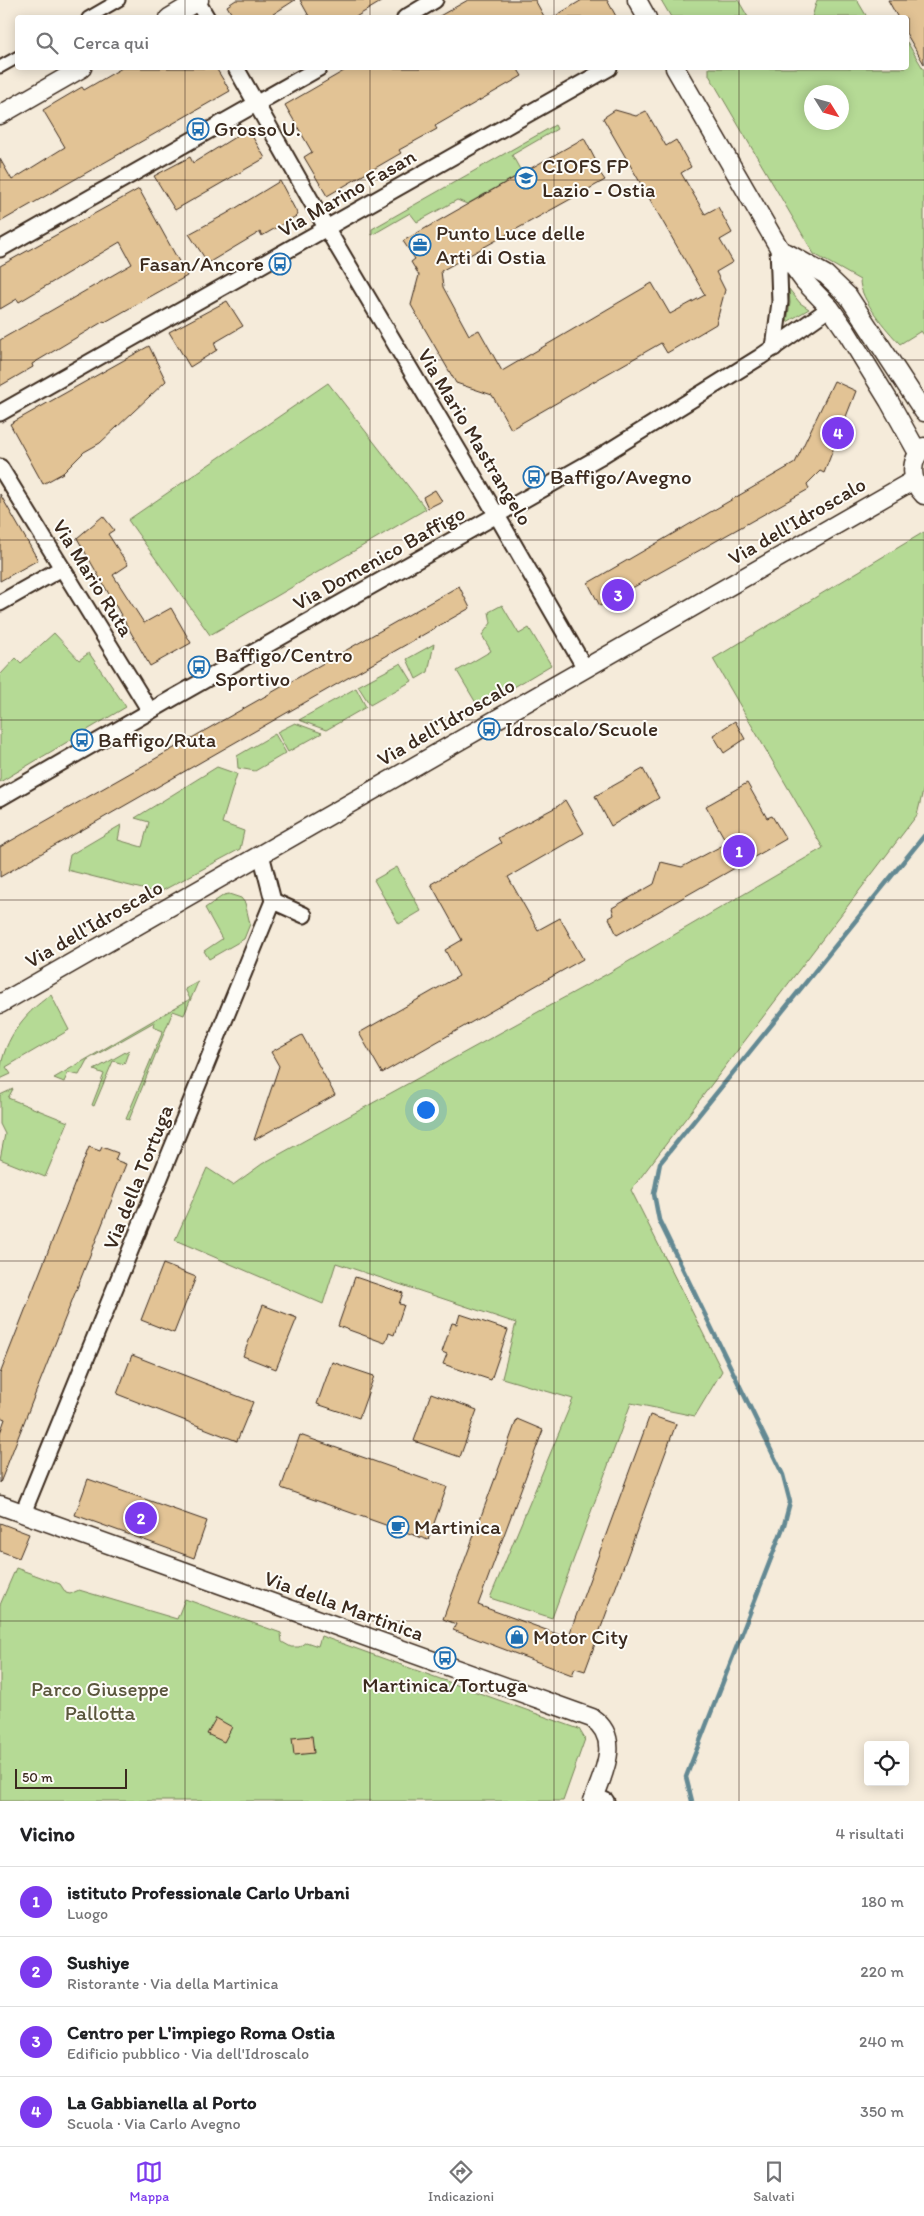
<!DOCTYPE html>
<html lang="it">
<meta charset="utf-8">
<style>
:root{--surface:#fff;--page:#f6f6f6;--text:#202124;--muted:#757577;--line:#e0e0e0;--accent:#7c3aed}
body{margin:0;font-family:Itim,sans-serif;background:var(--page);color:var(--text)}
.controls{position:absolute;right:15px;bottom:15px;display:grid;overflow:hidden;border-radius:5px;box-shadow:0 2px 12px #0003}
.controls button{width:45px;height:45px;display:grid;place-items:center;padding:0;border:0;border-bottom:1px solid var(--line);background:var(--surface);color:var(--text);font:25px sans-serif}
.compass{position:absolute;left:804px;top:85px;width:45px;height:45px;border-radius:50%;background:var(--surface);box-shadow:0 2px 12px #0003;rotate:127deg}
.scale{position:absolute;left:15px;bottom:12px;width:112px;box-sizing:border-box;padding-left:5px;border:2px solid #3b2a1e;border-top:0;font-size:14px;line-height:18px;white-space:nowrap;color:#3b2a1e;-webkit-text-stroke:4px #fdfcf7;paint-order:stroke}
.you{position:absolute;left:425px;top:1109px;width:18px;height:18px;margin:-12px;border:4px solid #fff;border-radius:50%;background:#1a73e8;box-shadow:0 0 0 8px #1a73e833}
.badge{display:grid;place-items:center;width:32px;height:32px;border-radius:50%;background:var(--accent);color:#fff;font-size:16px;font-weight:700}
.pin{position:absolute;translate:-50% -50%;border:2px solid #fff;box-shadow:0 1px 5px #0006}
.list{margin:0;padding:0;list-style:none}
h2{display:flex;justify-content:space-between;align-items:center;height:65px;margin:0;padding:0 20px;font-size:21px}
h2 small{font-size:16px;font-weight:400;color:var(--muted)}
.list li{display:grid;grid-template-columns:32px 1fr auto;gap:15px;align-items:center;box-sizing:border-box;height:70px;padding:0 20px;border-top:1px solid var(--line)}
.list b{display:block;font-size:19px;white-space:nowrap}
.list p{margin:0;font-size:16px;white-space:nowrap;color:var(--muted)}
.list em{font-size:16px;font-style:normal;color:var(--muted)}
.icon{flex:none;width:28px;height:28px;fill:none;stroke:currentColor;stroke-width:2;stroke-linecap:round;stroke-linejoin:round}
.map{position:relative;flex:none;width:924px;height:1801px;overflow:hidden}
.search{position:absolute;background:var(--surface);box-shadow:0 2px 12px #0003;left:15px;right:15px;top:15px;height:55px;display:flex;align-items:center;gap:12px;box-sizing:border-box;padding:0 18px;border-radius:5px;color:var(--muted);font-size:19px}
.sheet{height:345px;background:var(--surface)}
nav{display:flex;justify-content:space-around;align-items:center;box-sizing:border-box;height:70px;border-top:1px solid var(--line);background:var(--surface);font-size:14px;color:var(--muted)}
nav a{display:grid;justify-items:center;gap:2px}
nav .on{color:var(--accent)}
.map>svg:first-child{display:block}
.green{fill:#b5da95;stroke:#78825a;fill-rule:evenodd}
.lines{fill:none;stroke-linecap:round;stroke-linejoin:round}
.stream{stroke:#648993;stroke-width:4.5}
.building{fill:#e2c395;stroke:#3b2a1e}
.pedestrian-casing{stroke:#3b2a1e;stroke-width:15}
.minor-casing{stroke:#3b2a1e;stroke-width:19}
.tertiary-casing{stroke:#3b2a1e;stroke-width:21}
.pedestrian{stroke:#fdfcf7;stroke-width:11}
.minor{stroke:#fdfcf7;stroke-width:15}
.tertiary{stroke:#fdfcf7;stroke-width:18}
.grid{fill:none;stroke:#3b2a1e;stroke-width:1;stroke-opacity:0.55}
.labels{text-anchor:middle;stroke-width:4;stroke-linejoin:round;paint-order:stroke}
.poi-label{font-size:21px;fill:#3b2a1e;stroke:#fdfcf7;text-anchor:start}
.street-label{font-size:21px;fill:#3b2a1e;stroke:#fdfcf7}
.park-label{font-size:21px;fill:#5a563c;stroke:#fdfcf7}
</style>
<div class="map">
<svg width="924" height="1801" viewBox="0 0 924 1801">
<rect width="100%" height="100%" fill="#f5ebda"/>
<filter id="ink" filterUnits="userSpaceOnUse"><feTurbulence type="fractalNoise" baseFrequency=".02" numOctaves="2"/><feDisplacementMap in="SourceGraphic" scale="10" xChannelSelector="R" yChannelSelector="G"/><feConvolveMatrix kernelMatrix="1 2 1 2 8 2 1 2 1" color-interpolation-filters="sRGB"/></filter>
<g filter="url(#ink)">
<g class="green">
<path d="M661 0H738L748 17H671Z"/>
<path d="M817 0H857L867 17H812Z"/>
<path d="M907 42 924 70V335L921 331 900 344C886 329 860 300 860 280L814 254 709 75V68H906ZM812 92H842V122H812Z"/>
<path d="M555 125 557 129 512 155 522 173 467 204 457 200 417 222 410 213 372 235V229Z"/>
<path d="M789 289 800 303 809 309 787 322 790 303Z"/>
<path d="M328 383 426 509 210 635 128 520Z"/>
<path d="M924 532V787L917 815 631 1190 722 1371 695 1416 631 1403 552 1618 490 1598 573 1399 502 1378 516 1323 336 1263 323 1304 175 1240 207 1168 233 1185 262 1164 607 974 823 848 713 659Z"/>
<path d="M502 605 519 634 529 628 551 665 479 708 457 671 491 651 482 635 491 623 489 612Z"/>
<path d="M54 633 79 660 89 653 126 707 0 782V675L16 658 21 663Z"/>
<path d="M434 644 428 672 416 679 407 659Z"/>
<path d="M401 663 412 681 370 705 358 686Z"/>
<path d="M356 688 366 707 326 730 299 720Z"/>
<path d="M295 723 322 733 288 752 277 732Z"/>
<path d="M275 734 286 753 255 771 238 768 237 756Z"/>
<path d="M217 767 237 774 222 823 244 831 240 849 158 893 67 870 70 855 121 825 118 840 142 847 149 822 135 818Z"/>
<path d="M397 867 421 911 399 924 374 880Z"/>
<path d="M229 894 241 898 245 903 250 924 244 939 209 959 204 951 222 939 205 908 224 895Z"/>
<path d="M198 982 184 1015 173 1011 129 1120 126 1119 163 1031 153 1027 154 1022 87 1060 79 1075 68 1073 64 1082 54 1078 190 999 185 989Z"/>
<path d="M51 995 69 1030 6 1067 11 1074 0 1079C0 1045 22 1014 51 995Z"/>
<path d="M129 1050 124 1064 113 1061 94 1106 92 1105 104 1074 94 1070Z"/>
<path d="M13 1089 8 1098 68 1122 45 1177 0 1159 5 1134 0 1124V1095Z"/>
<path d="M16 1568 60 1584 66 1593 70 1594 79 1590 177 1619 185 1599 281 1633 282 1642 291 1647H299L306 1642 318 1646 321 1636 579 1729 585 1739 563 1801H0V1605Z"/>
</g>
<g class="lines">
<path class="stream" d="M692 1801 686 1777 784 1525 790 1502 783 1475 659 1220 654 1194 660 1163 924 836"/>
</g>
<g class="building">
<path d="M236 0H295L267 18H234L227 6Z"/>
<path d="M300 0H384L354 18H310Z"/>
<path d="M468 0H535L545 18H436Z"/>
<path d="M582 0H607L617 18H552Z"/>
<path d="M888 0H924V64L906 33V18H898Z"/>
<path d="M122 68H216L230 91 0 222V159L12 180 65 147 43 110 82 87 84 90Z"/>
<path d="M349 68H517L522 76 435 126 437 129 399 150 401 153 327 196 304 157 312 152 285 105Z"/>
<path d="M615 110 636 116 646 111 666 146 676 140 691 167 681 173 705 214 718 207 732 233 720 240 733 262 716 272 725 290 716 324 667 353 661 343 511 429 492 395 456 383 411 305 419 275 411 262 415 259 403 241 584 138 598 165 595 166 605 180 441 271 443 287 469 335 479 330 502 371 652 283 670 314 705 295 603 118Z"/>
<path d="M248 129 265 158 175 210 154 176 190 157 193 163Z"/>
<path d="M280 181 298 215 262 236 260 232 208 263 189 234 226 214Z"/>
<path d="M139 189 187 276 105 322 104 321 32 364 33 367 0 386V340L132 264 120 242 19 302 17 299 0 309V266Z"/>
<path d="M227 301 243 326 214 343 217 350 190 367 169 332Z"/>
<path d="M149 346 166 381 100 443 84 452 63 473 43 484 10 424Z"/>
<path d="M834 381 856 391 824 473 820 471 807 484 809 489 600 606 588 583 795 463Z"/>
<path d="M435 490 442 501 428 508 423 497Z"/>
<path d="M0 494 38 560 0 581Z"/>
<path d="M103 516 114 530 108 534 128 565 113 575 144 623 171 608 191 643 150 666 77 538Z"/>
<path d="M459 586 470 608 0 877V847Z"/>
<path d="M735 721 745 739 724 753 713 735Z"/>
<path d="M643 769 659 798 611 826 595 796Z"/>
<path d="M747 783 767 818 772 816 786 839 617 935 609 918 614 915 612 908 654 884 661 862 682 867 727 843 706 806Z"/>
<path d="M565 800 584 833 508 877 538 930 560 918 583 959 382 1073 359 1033 459 976 445 950 462 940 431 884 501 843 498 838 558 806Z"/>
<path d="M302 1035 335 1095 254 1140 279 1066 271 1052Z"/>
<path d="M89 1147 100 1151 102 1147 118 1153 115 1160 126 1164 0 1483V1433L5 1419 0 1417V1374Z"/>
<path d="M163 1264 196 1277 174 1333 141 1320Z"/>
<path d="M355 1277 403 1293 399 1304 404 1305 394 1335 389 1333 385 1343 338 1326Z"/>
<path d="M263 1305 297 1318 276 1369 243 1356Z"/>
<path d="M460 1314 508 1330 491 1380 443 1364 447 1354 442 1352 452 1323 457 1324Z"/>
<path d="M132 1355 253 1402 237 1441 117 1394Z"/>
<path d="M332 1362 374 1376 359 1418 317 1404Z"/>
<path d="M431 1393 477 1410 460 1457 414 1441Z"/>
<path d="M650 1415 676 1424 585 1671 575 1668 572 1675 453 1630 456 1624 443 1619 517 1419 543 1430 478 1605 568 1638Z"/>
<path d="M300 1435 447 1487 428 1540 281 1488Z"/>
<path d="M88 1479 207 1521 194 1558 75 1515Z"/>
<path d="M0 1523 29 1534 19 1558 0 1551Z"/>
<path d="M216 1718 232 1727 224 1742 207 1734Z"/>
<path d="M312 1736 314 1753 294 1755 292 1738Z"/>
</g>
<g class="lines">
<g class="pedestrian-casing">
<g id="pedestrian">
<path d="M88 18 119 0"/>
<path d="M0 67 18 57"/>
</g>
</g>
<g class="minor-casing">
<g id="minor">
<path d="M197 1 207 18"/>
<path d="M405 18 435 0"/>
<path d="M236 68 327 229 492 507 585 668"/>
<path d="M0 249 319 68"/>
<path d="M774 348 780 302 778 246"/>
<path d="M0 413 609 68"/>
<path d="M0 467 150 711"/>
<path d="M0 603 62 568"/>
<path d="M0 798 173 698 601 456 760 357 830 308"/>
<path d="M273 901 304 915"/>
<path d="M23 1513 273 901 261 854"/>
<path d="M594 1796 606 1801"/>
</g>
</g>
<g class="tertiary-casing">
<g id="tertiary">
<path d="M637 0 647 18"/>
<path d="M169 18 199 0"/>
<path d="M675 68 778 246 804 281 830 308 846 331 889 401 918 453"/>
<path d="M0 115 82 68"/>
<path d="M787 253 826 275 848 296 924 412"/>
<path d="M924 447C909 461 910 481 924 495"/>
<path d="M0 1004 914 480"/>
<path d="M0 1505 592 1718C623 1739 602 1775 593 1801"/>
</g>
</g>
<use href="#pedestrian" class="pedestrian"/>
<use href="#minor" class="minor"/>
<use href="#tertiary" class="tertiary"/>
</g>
</g>
<path class="grid" d="M185 0V18M370 0V18M554 0V18M739 0V18M185 68V1801M370 68V1801M554 68V1801M739 68V1801M0 180H924M0 360H924M0 540H924M0 720H924M0 900H924M0 1081H924M0 1261H924M0 1441H924M0 1621H924"/>
<defs>
<g id="bus-ring" transform="scale(1.125)"><circle r="9.5" fill="#fdfcf7" stroke="#1f6fb2" stroke-width="1.5"/><path d="M-5-6H5V4H4V6H2V4H-2V6H-4V4H-5ZM-3.5-4V0h7V-4ZM-3.5 1.2v1.5H-2V1.2ZM2 1.2v1.5H3.5V1.2Z" fill="#1f6fb2"/></g>
<g id="school-ring" transform="scale(1.125)"><circle r="9.5" fill="#fdfcf7" stroke="#1f6fb2" stroke-width="1.5"/><path d="M0-5L7-2L0 1L-7-2ZM-4 1L0 2.5L4 1V4Q0 6-4 4Z" fill="#1f6fb2"/></g>
<g id="office-ring" transform="scale(1.125)"><circle r="9.5" fill="#fdfcf7" stroke="#1f6fb2" stroke-width="1.5"/><path d="M-6-3h4V-5.5h4V-3h4V5H-6ZM-1-4.5V-3h2v-1.5ZM-6 0V1H6V0Z" fill="#1f6fb2"/></g>
<g id="cafe-ring" transform="scale(1.125)"><circle r="9.5" fill="#fdfcf7" stroke="#1f6fb2" stroke-width="1.5"/><path d="M-5.5-4.5H6V0H3Q3 3.5 0 3.5H-2.5Q-5.5 3.5-5.5 0ZM3-3.2v2h1.7v-2ZM-6 4.5H4V6H-6Z" fill="#1f6fb2"/></g>
<g id="shop-ring" transform="scale(1.125)"><circle r="9.5" fill="#fdfcf7" stroke="#1f6fb2" stroke-width="1.5"/><path d="M-5-2.5h2.3a2.7 3.5 0 0 1 5.4 0H5L5.5 6h-11ZM-1.5-2.5h3a1.5 2.3 0 0 0-3 0Z" fill="#1f6fb2"/></g>
</defs>
<g fill-rule="evenodd">
<use href="#bus-ring" x="198" y="129"/>
<use href="#school-ring" x="526" y="178"/>
<use href="#office-ring" x="420" y="245"/>
<use href="#bus-ring" x="280" y="264"/>
<use href="#bus-ring" x="534" y="477"/>
<use href="#bus-ring" x="199" y="667"/>
<use href="#bus-ring" x="489" y="729"/>
<use href="#bus-ring" x="82" y="740"/>
<use href="#cafe-ring" x="398" y="1527"/>
<use href="#shop-ring" x="517" y="1637"/>
<use href="#bus-ring" x="445" y="1658"/>
</g>
<g class="labels">
<g class="poi-label">
<text x="214" y="136">Grosso U.</text>
<text x="542" y="173">CIOFS FP<tspan x="542" dy="24">Lazio - Ostia</tspan></text>
<text x="436" y="240">Punto Luce delle<tspan x="436" dy="24">Arti di Ostia</tspan></text>
<text x="264" y="271" text-anchor="end">Fasan/Ancore</text>
<text x="550" y="484">Baffigo/Avegno</text>
<text x="215" y="662">Baffigo/Centro<tspan x="215" dy="24">Sportivo</tspan></text>
<text x="505" y="736">Idroscalo/Scuole</text>
<text x="98" y="747">Baffigo/Ruta</text>
<text x="414" y="1534">Martinica</text>
<text x="533" y="1644">Motor City</text>
<text x="445" y="1692" text-anchor="middle">Martinica/Tortuga</text>
</g>
<g class="street-label">
<text transform="translate(347 193) rotate(-30)" y="7">Via Marino Fasan</text>
<text transform="translate(475 437) rotate(59)" y="7">Via Mario Mastrangelo</text>
<text transform="translate(797 521) rotate(-30)" y="7">Via dell'Idroscalo</text>
<text transform="translate(379 558) rotate(-29)" y="7">Via Domenico Baffigo</text>
<text transform="translate(93 578) rotate(58)" y="7">Via Mario Ruta</text>
<text transform="translate(446 722) rotate(-30)" y="7">Via dell'Idroscalo</text>
<text transform="translate(94 924) rotate(-30)" y="7">Via dell'Idroscalo</text>
<text transform="translate(138 1177) rotate(-68)" y="7">Via della Tortuga</text>
<text transform="translate(344 1606) rotate(20)" y="7">Via della Martinica</text>
</g>
<g class="park-label">
<text x="100" y="1696">Parco Giuseppe<tspan x="100" dy="24">Pallotta</tspan></text>
</g>
</g>
</svg>
<div class="controls">
<button><svg class="icon" aria-label="locate" viewBox="0 0 24 24"><circle cx="12" cy="12" r="6"/><path d="M12 2v4M12 18v4M2 12h4M18 12h4"/></svg></button>
</div>
<svg class="compass" viewBox="-18 -18 36 36"><path d="M0-13l5 13h-10z" fill="#e53935"/><path d="M0 13l5-13h-10z" fill="#757577"/></svg>
<div class="scale">50 m</div>
<div class="you"></div>
<div class="pin badge" style="left:739px;top:851px">1</div>
<div class="pin badge" style="left:141px;top:1518px">2</div>
<div class="pin badge" style="left:618px;top:595px">3</div>
<div class="pin badge" style="left:838px;top:433px">4</div>
<div class="search"><svg class="icon" aria-label="search" viewBox="0 0 24 24"><circle cx="10" cy="10" r="6"/><path d="M15 15l6 6"/></svg>Cerca qui</div>
</div>
<section class="sheet">
<h2>Vicino<small>4 risultati</small></h2>
<ul class="list">
<li><span class="badge">1</span><div><b>istituto Professionale Carlo Urbani</b><p>Luogo</p></div><em>180 m</em></li>
<li><span class="badge">2</span><div><b>Sushiye</b><p>Ristorante · Via della Martinica</p></div><em>220 m</em></li>
<li><span class="badge">3</span><div><b>Centro per L'impiego Roma Ostia</b><p>Edificio pubblico · Via dell'Idroscalo</p></div><em>240 m</em></li>
<li><span class="badge">4</span><div><b>La Gabbianella al Porto</b><p>Scuola · Via Carlo Avegno</p></div><em>350 m</em></li>
</ul>
</section>
<nav>
<a class="on"><svg class="icon" aria-label="map" viewBox="0 0 24 24"><path d="M3 6l6-2 6 2 6-2v14l-6 2-6-2-6 2zM9 4v14M15 6v14"/></svg>Mappa</a>
<a><svg class="icon" aria-label="directions" viewBox="0 0 24 24"><path d="M12 3l9 9-9 9-9-9zM9 14v-3h6M13 9l2 2-2 2"/></svg>Indicazioni</a>
<a><svg class="icon" aria-label="saved" viewBox="0 0 24 24"><path d="M7 4h10v16l-5-4-5 4z"/></svg>Salvati</a>
</nav>
